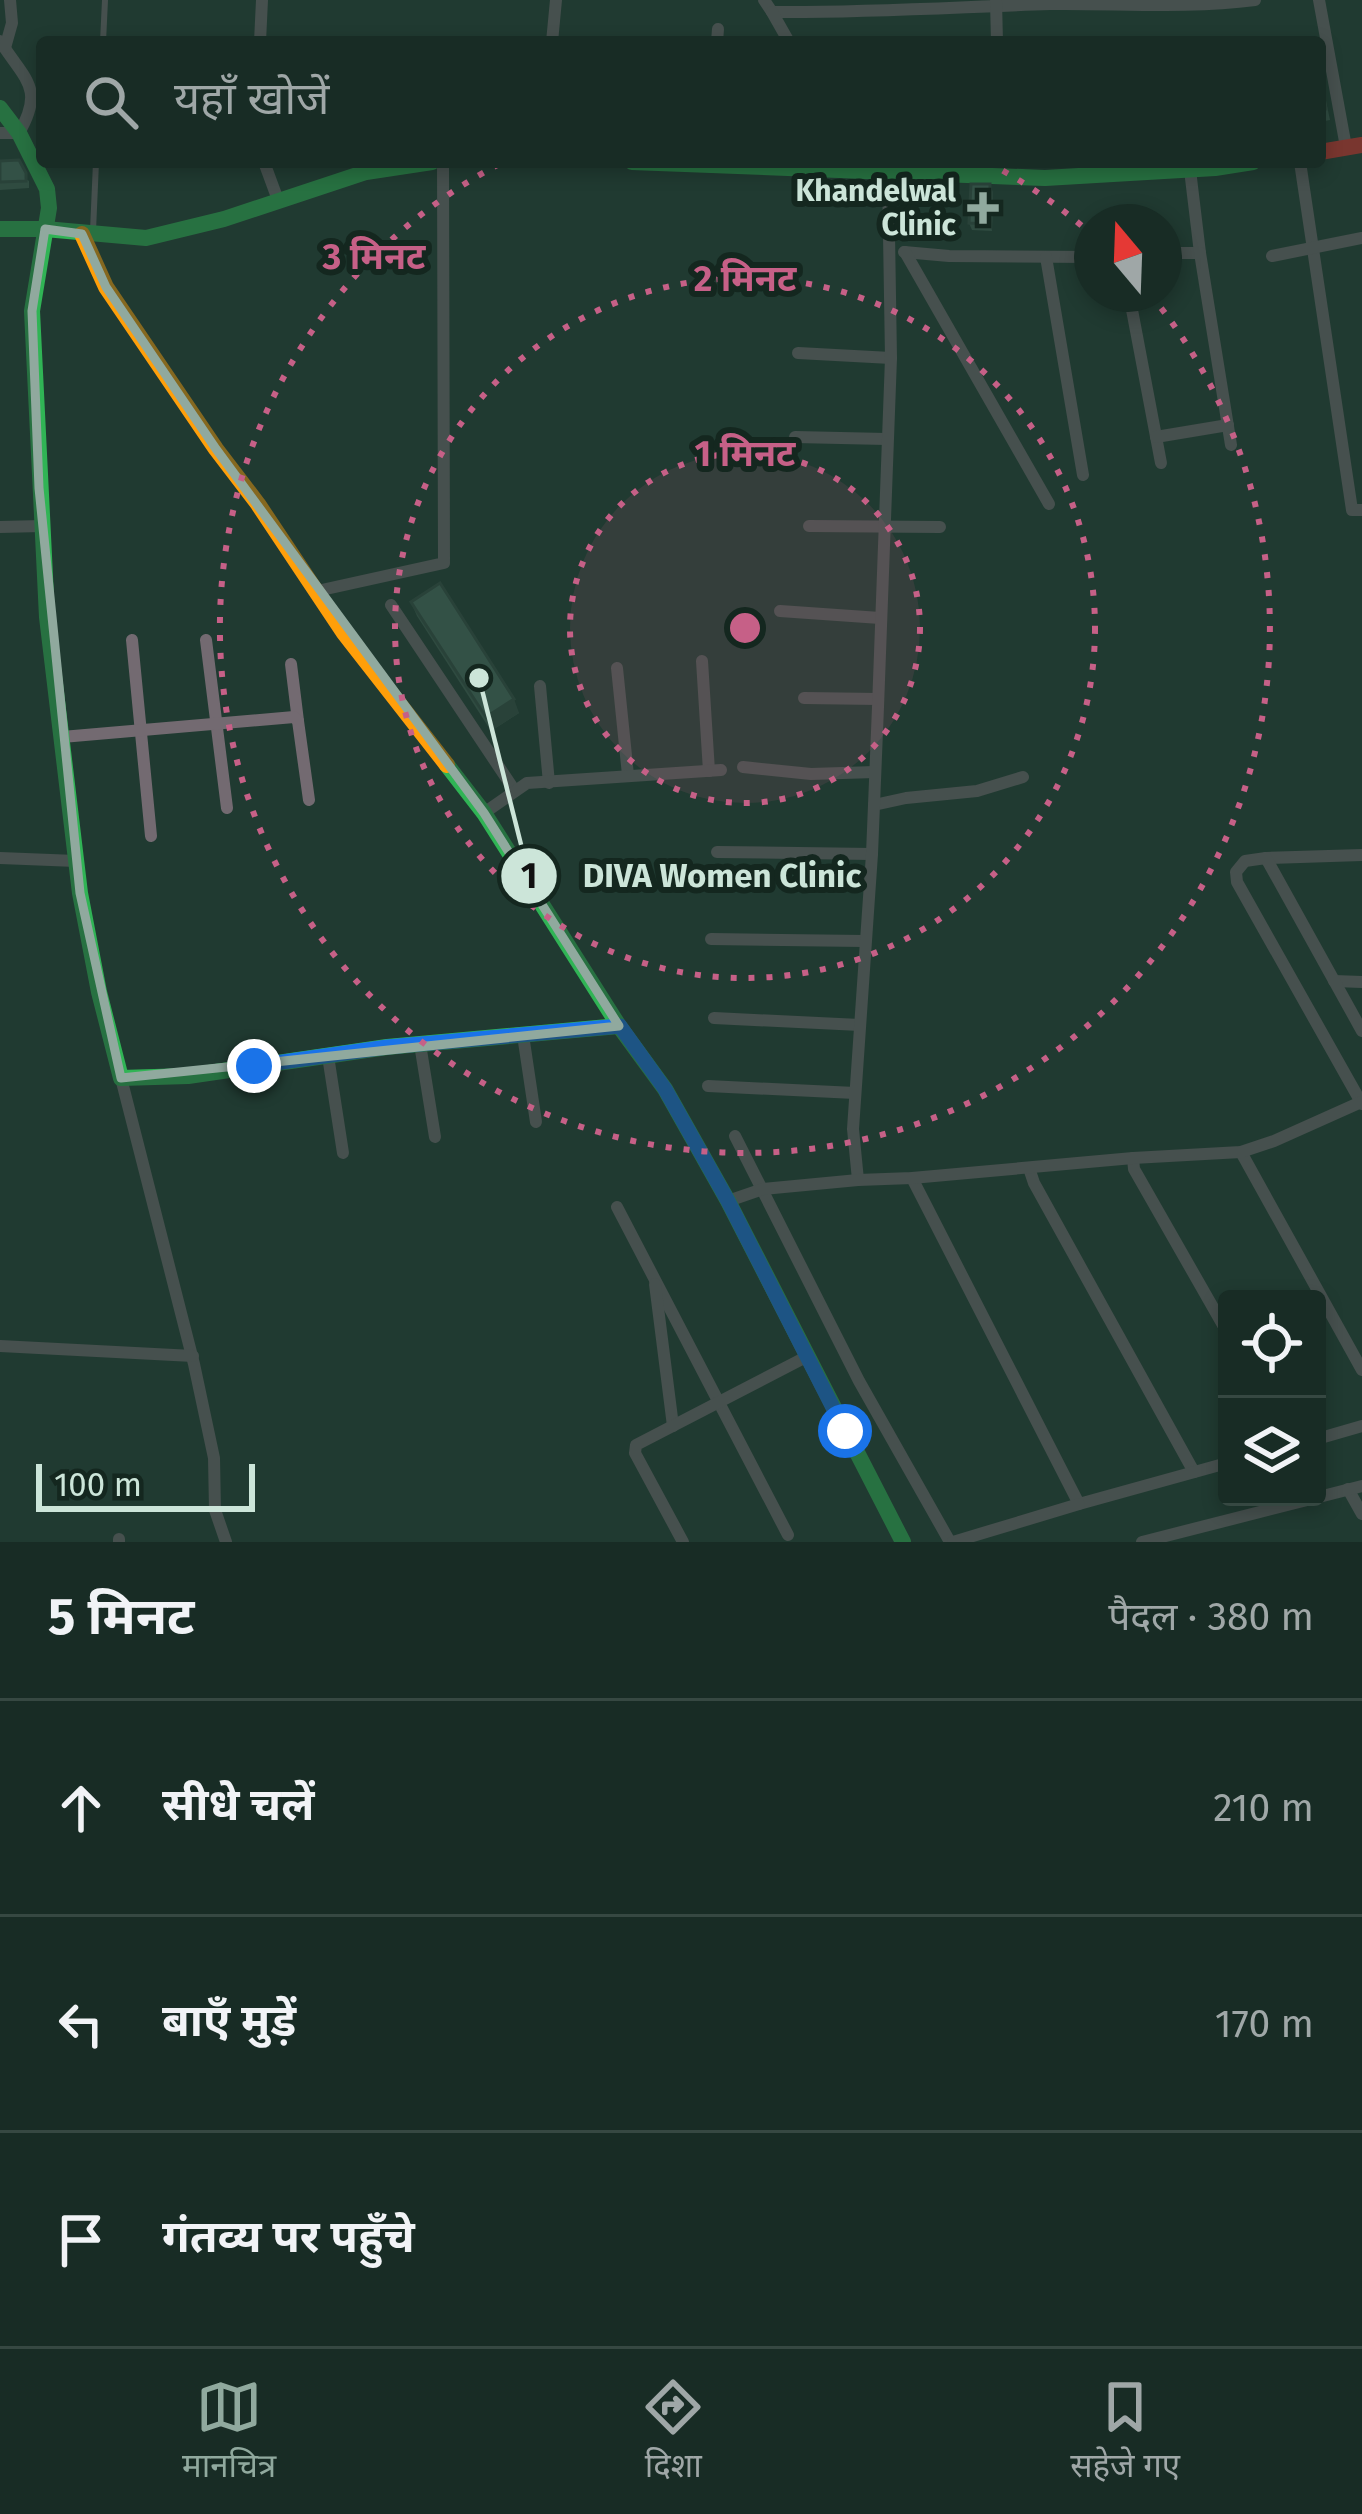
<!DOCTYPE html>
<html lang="hi">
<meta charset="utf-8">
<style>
:root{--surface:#182c25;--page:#21342d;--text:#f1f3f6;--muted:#9fa7a7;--line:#364842;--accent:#90a99e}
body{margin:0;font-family:"Fira Sans","Noto Sans Devanagari",sans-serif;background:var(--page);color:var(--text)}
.controls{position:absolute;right:36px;bottom:36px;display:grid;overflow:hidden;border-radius:12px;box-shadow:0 6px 18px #0003}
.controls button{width:108px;height:108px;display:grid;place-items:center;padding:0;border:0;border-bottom:3px solid var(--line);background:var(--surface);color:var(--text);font:60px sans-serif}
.compass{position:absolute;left:1074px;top:204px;width:108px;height:108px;border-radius:50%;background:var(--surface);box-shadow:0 6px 18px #0003;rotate:341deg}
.scale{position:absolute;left:36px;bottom:30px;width:219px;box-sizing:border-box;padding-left:12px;border:6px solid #cce5d9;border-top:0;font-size:33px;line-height:42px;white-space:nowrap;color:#cce5d9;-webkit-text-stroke:9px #14271f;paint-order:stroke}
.stop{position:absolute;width:36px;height:36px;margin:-27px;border:9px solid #1a73e8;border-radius:50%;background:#fff}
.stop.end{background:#1a73e8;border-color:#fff;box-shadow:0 3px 12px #0008}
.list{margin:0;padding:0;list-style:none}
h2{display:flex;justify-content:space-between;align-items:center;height:156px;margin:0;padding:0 48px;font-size:51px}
h2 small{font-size:39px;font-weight:400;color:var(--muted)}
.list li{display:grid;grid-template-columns:78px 1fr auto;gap:36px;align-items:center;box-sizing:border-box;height:216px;padding:0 48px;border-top:3px solid var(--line)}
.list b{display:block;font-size:45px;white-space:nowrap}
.list em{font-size:39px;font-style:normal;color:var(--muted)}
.icon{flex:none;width:66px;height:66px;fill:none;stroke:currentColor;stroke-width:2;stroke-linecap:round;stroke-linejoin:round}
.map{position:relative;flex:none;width:1362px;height:1542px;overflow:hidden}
.search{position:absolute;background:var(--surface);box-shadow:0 6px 18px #0003;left:36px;right:36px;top:36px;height:132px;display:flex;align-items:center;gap:30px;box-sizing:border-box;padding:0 42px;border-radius:12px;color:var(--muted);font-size:45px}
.sheet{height:804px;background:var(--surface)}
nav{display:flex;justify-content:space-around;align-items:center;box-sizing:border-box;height:168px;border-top:3px solid var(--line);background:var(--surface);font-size:33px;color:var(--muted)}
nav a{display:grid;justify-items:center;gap:6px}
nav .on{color:var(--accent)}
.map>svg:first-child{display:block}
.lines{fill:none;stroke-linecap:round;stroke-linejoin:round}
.lane{stroke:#736a71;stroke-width:6}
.street{stroke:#736a71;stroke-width:12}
.fast{stroke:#30b455;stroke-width:16}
.slow{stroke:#ff9f0a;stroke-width:16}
.jam{stroke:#e5322d;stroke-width:16}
.wall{fill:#405f53}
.shaded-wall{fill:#344d44}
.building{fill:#4b6e61;stroke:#344d44;stroke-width:3}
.route{stroke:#1a73e8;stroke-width:15}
.marked{fill:none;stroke:#90a99e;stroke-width:9;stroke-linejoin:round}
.ring{fill:none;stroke:#c66087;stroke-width:6;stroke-dasharray:6 12}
.poi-dot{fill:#90a99e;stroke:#14271f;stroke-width:4.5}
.labels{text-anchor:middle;stroke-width:12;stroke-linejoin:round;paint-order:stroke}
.poi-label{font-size:30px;font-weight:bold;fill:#cce5d9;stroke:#14271f;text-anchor:end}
.centre{fill:#c66087;stroke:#14271f;stroke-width:6}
.ring-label{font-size:36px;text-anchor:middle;font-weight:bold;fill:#c66087;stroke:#14271f;stroke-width:12;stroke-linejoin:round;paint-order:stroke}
.leader{fill:none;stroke:#cce5d9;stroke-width:4.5}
.callout-dot{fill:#cce5d9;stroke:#14271f;stroke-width:4.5}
.mark-label{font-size:36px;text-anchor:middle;font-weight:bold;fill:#111}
.callout-label{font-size:33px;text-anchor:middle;font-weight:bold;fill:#cce5d9;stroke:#14271f;stroke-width:12;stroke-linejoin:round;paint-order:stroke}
</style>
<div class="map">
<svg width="1362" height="1542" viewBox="0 0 1362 1542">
<rect width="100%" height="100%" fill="#203a31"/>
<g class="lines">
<g class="lane">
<path d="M103 42 105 0"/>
<path d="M93 231 96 162"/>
</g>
<g class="street">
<path d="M764 0 772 12C865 13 957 7 1050 4 1118 3 1187 9 1255 0"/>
<path d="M1319 0 1346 147"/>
<path d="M996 1 997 42"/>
<path d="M772 12 789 42"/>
<path d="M0 41C25 80 45 88 19 133H0"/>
<path d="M260 42 262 0"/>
<path d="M552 42 556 0"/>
<path d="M717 42 718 29"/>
<path d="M5 48 12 23 10 0"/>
<path d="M264 162 278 200"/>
<path d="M1300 162 1352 510H1362"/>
<path d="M1190 170 1200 253"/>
<path d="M904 252 949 256 1092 257"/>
<path d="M905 252 1049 504"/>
<path d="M1164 253H1200L1231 445"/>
<path d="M1272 256 1362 238"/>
<path d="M1046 257 1083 475"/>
<path d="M1129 294 1161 463"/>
<path d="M798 353 891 358"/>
<path d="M795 437 886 439"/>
<path d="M1156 437 1228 425"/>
<path d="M809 526 940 527"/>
<path d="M0 527 42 526"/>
<path d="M317 591 444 563 443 162"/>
<path d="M391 605 515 791"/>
<path d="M780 611 880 618"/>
<path d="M132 640 151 836"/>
<path d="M206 640 227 808"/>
<path d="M702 661 709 771"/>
<path d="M291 664 298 721"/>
<path d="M617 668 628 775"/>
<path d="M540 686 549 783"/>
<path d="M804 698 878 699"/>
<path d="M62 737 294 717 298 721 309 800"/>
<path d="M743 767 811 774 875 772"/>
<path d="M874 805 906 798 977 791 1023 777"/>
<path d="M484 813 527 783 721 770"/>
<path d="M717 852 872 854"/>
<path d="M0 858 76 861"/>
<path d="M1266 858 1362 855"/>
<path d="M711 939 864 941"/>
<path d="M1334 981 1362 982"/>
<path d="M714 1018 860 1025"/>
<path d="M1362 1031 1266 858 1245 861 1236 872 1237 882 1362 1104"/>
<path d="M523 1035 536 1122"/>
<path d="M420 1044 435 1137"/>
<path d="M328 1056 343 1153"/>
<path d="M121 1078 194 1364 214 1458 215 1510 226 1542"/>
<path d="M708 1086 855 1093"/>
<path d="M735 1136 859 1381 950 1542"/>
<path d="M1241 1152 1362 1370"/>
<path d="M1133 1158 1134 1169 1227 1332"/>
<path d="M1029 1168 1034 1183 1194 1472"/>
<path d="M912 1178 1079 1504 1227 1463"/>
<path d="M858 1180 853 1129 872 854 878 707 891 358 888 172"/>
<path d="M728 1201 763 1189 858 1180 912 1178 1133 1158 1241 1152 1274 1141 1361 1102"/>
<path d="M617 1207 788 1535"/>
<path d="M655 1284 673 1426"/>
<path d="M0 1346 193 1356"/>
<path d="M1317 1439 1362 1426"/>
<path d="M1348 1489 1362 1514"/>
<path d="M119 1539V1542"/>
<path d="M683 1542 635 1453 636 1445 806 1357"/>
<path d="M953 1542 1079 1504"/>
<path d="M1142 1542 1362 1486"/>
</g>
<g class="fast">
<path d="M0 108 19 133 47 189 49 208 32 311 47 617 80 893 99 992 121 1078 188 1076 387 1047 619 1026"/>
<path d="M632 162 1045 178 1215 168 1253 162"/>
<path d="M0 229H45L146 238 224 219 366 172 432 162"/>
<path d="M447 765 484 813 619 1026 665 1089 728 1201 903 1542"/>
</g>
<path class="slow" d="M82 234 106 287 216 449 258 504 344 633 447 765"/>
<path class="jam" d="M1320 152 1362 145"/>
</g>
<g class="wall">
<path d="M1320 73 1330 120 1320 122Z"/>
<path d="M0 161 29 181V188L0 190Z"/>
<path d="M993 192 992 231 972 230 969 223Z"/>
<path d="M411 602 519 713 491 731 417 616Z"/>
</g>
<g class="shaded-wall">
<path d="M990 184 993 192 992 231 989 224Z"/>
<path d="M514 699 519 713 491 731 486 717Z"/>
</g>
<g class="building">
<path d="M1320 74 1326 109 1320 110Z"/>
<path d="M19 160 26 173V181L0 182V161Z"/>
<path d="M971 184H990L989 224 969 223Z"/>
<path d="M440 583 514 699 486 717 411 602Z"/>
</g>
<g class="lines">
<path class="route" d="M254 1066 387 1047 620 1026 665 1089 728 1201 845 1431"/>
</g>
<path d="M0 0H1362V1542H0ZM45 229 82 234 106 287 216 449 484 813 619 1026 121 1078 80 893 39 488 32 311Z" fill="#203a31" fill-opacity=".55" fill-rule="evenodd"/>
<path class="marked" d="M45 229 82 234 106 287 216 449 484 813 619 1026 121 1078 80 893 39 488 32 311Z"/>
<circle cx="745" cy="628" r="175" fill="#c66087" fill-opacity=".12"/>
<g class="ring">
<circle cx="745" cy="628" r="175"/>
<circle cx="745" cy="628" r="350"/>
<path d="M987 162A525 525 0 0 1 1089 232M1150 294A525 525 0 1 1 503 162"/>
</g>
<path class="poi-dot" d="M977 190h12v12h12v12h-12v12h-12v-12h-12v-12h12z"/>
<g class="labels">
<g class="poi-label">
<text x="956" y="201">Khandelwal<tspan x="956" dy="34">Clinic</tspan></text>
</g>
</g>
<circle cx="745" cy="628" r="18" class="centre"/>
<g class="ring-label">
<text x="374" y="269">3 मिनट</text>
<text x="745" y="291">2 मिनट</text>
<text x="745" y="466">1 मिनट</text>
</g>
<path class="leader" d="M479 678L529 876"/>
<g class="callout-dot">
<circle cx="479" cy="678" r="12"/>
<circle cx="529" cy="876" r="30"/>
</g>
<g class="mark-label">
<text x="529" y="888">1</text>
</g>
<g class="callout-label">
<text x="722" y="887">DIVA Women Clinic</text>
</g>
</svg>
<div class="controls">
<button><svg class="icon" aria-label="locate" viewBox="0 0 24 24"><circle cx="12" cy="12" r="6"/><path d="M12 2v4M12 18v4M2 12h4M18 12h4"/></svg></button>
<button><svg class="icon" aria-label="layers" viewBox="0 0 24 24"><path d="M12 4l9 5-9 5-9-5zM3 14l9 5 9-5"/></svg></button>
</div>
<svg class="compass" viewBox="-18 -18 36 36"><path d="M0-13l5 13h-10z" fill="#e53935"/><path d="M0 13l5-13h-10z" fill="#9fa7a7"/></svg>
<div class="scale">100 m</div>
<div class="stop" style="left:845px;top:1431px"></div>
<div class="stop end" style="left:254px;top:1066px"></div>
<div class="search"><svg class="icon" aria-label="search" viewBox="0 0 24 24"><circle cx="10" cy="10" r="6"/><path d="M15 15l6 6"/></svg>यहाँ खोजें</div>
</div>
<section class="sheet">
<h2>5 मिनट<small>पैदल · 380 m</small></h2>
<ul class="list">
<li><svg class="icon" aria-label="ahead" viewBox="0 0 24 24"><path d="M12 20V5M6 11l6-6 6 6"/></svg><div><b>सीधे चलें</b></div><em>210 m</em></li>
<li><svg class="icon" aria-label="left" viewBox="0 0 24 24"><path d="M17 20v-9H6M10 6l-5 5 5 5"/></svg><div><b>बाएँ मुड़ें</b></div><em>170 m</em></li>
<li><svg class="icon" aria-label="arrive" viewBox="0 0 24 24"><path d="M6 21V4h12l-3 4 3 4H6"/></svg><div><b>गंतव्य पर पहुँचे</b></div></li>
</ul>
</section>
<nav>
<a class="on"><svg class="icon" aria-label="map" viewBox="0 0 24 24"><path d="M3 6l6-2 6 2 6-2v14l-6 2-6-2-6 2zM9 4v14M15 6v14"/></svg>मानचित्र</a>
<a><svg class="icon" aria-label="directions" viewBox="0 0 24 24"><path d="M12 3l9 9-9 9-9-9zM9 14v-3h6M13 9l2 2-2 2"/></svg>दिशा</a>
<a><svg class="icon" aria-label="saved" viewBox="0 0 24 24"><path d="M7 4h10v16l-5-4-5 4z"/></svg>सहेजे गए</a>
</nav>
